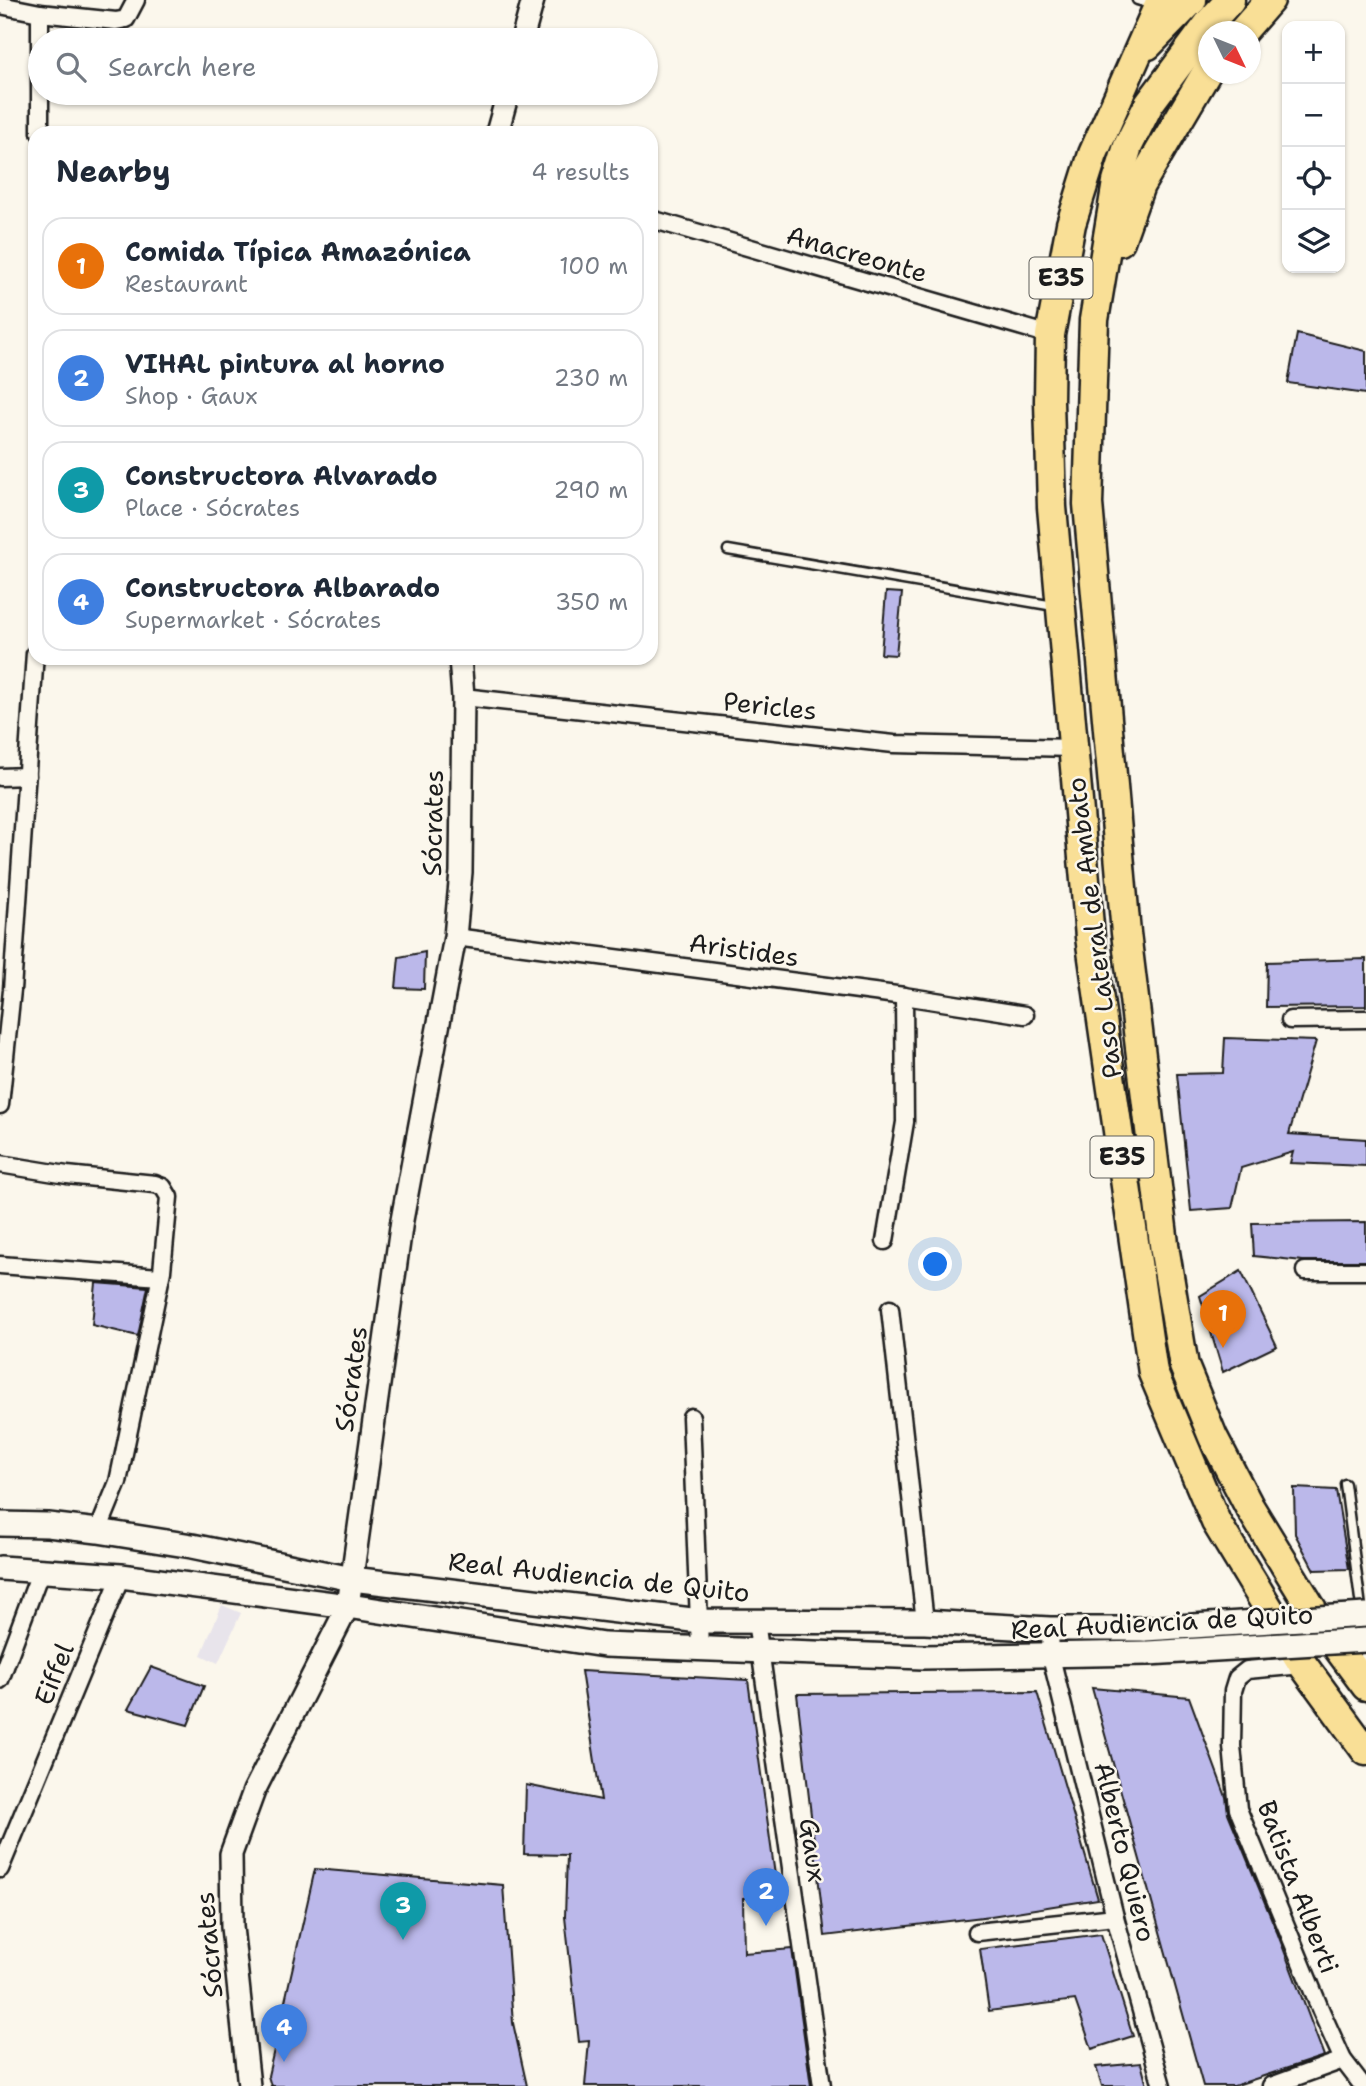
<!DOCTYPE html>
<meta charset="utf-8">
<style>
:root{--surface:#fff;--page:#f6f6f7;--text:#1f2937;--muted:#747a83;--line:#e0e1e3;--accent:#7c3aed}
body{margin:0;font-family:"Shantell Sans",sans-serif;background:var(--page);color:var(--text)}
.controls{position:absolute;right:21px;top:21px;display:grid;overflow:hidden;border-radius:14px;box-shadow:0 2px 5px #0004}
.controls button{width:63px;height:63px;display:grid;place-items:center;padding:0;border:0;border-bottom:2px solid var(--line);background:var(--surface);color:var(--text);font:35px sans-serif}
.compass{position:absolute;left:1198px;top:21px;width:63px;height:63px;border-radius:50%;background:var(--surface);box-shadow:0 2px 5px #0004;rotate:133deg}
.you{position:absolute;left:936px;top:1265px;width:24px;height:24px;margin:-18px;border:5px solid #fff;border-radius:50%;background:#1a73e8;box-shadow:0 0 0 10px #1a73e833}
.badge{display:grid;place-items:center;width:46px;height:46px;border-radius:50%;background:var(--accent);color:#fff;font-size:23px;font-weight:700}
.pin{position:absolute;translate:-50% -58px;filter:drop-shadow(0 2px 4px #0008)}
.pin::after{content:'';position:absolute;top:37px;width:24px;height:21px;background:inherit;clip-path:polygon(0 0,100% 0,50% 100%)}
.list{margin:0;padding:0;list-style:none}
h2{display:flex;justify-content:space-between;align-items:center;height:91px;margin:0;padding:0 28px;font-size:30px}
h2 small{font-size:23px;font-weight:400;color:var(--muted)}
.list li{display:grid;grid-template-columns:46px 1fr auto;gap:21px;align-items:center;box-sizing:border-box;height:98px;margin:0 14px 14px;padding:0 14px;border:2px solid var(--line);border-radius:21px}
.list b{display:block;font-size:26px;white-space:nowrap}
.list p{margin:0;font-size:23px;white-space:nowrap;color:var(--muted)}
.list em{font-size:23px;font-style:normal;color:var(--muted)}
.icon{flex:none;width:38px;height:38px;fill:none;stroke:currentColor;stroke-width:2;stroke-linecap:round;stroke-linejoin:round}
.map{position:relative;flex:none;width:1366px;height:2086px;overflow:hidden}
.search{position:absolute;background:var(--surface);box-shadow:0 2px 5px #0004;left:28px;top:28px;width:630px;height:77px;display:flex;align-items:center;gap:18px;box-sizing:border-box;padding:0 24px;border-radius:38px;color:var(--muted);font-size:26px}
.panel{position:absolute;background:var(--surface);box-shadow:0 2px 5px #0004;left:28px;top:126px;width:630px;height:539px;border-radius:21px}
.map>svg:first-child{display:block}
.built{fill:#e8e4eb}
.building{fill:#bbb8ea;stroke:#1c1c1c;stroke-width:2}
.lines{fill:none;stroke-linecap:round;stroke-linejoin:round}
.service-casing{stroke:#1c1c1c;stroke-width:13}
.minor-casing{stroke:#1c1c1c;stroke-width:21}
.tertiary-casing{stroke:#1c1c1c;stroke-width:26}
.secondary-casing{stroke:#1c1c1c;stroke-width:28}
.trunk-casing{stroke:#1c1c1c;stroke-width:33}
.service{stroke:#fbf7ec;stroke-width:8}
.minor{stroke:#fbf7ec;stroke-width:16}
.tertiary{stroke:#fbf7ec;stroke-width:21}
.secondary{stroke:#fbf7ec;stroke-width:23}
.trunk{stroke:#f9df96;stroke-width:28}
.secondary-bridge-casing{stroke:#1c1c1c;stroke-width:28;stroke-linecap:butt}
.secondary-bridge{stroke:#fbf7ec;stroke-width:23}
.labels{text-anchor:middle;stroke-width:5;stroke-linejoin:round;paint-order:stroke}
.shield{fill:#fbf7ec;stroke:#5f5e5a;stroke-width:2}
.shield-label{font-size:24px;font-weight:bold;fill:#1c1c1c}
.street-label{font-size:26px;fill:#1c1c1c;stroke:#fbf7ec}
</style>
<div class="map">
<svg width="1366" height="2086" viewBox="0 0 1366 2086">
<rect width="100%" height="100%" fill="#fbf7ec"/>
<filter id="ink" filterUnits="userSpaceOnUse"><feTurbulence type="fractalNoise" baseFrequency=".0143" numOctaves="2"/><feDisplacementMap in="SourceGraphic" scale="14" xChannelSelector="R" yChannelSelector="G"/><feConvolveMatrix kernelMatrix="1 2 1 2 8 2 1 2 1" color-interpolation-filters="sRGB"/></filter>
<g filter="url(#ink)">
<path class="built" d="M222 1605 241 1613 218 1663 201 1655Z"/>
<g class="building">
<path d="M1297 334 1366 351V394L1288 383Z"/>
<path d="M886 592 902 593 896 655 881 654Z"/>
<path d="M425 952 424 989 396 988 399 957Z"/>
<path d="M1366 959V1006L1266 1007 1267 962Z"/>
<path d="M1225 1038 1316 1041 1289 1134 1366 1139V1166L1290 1163 1293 1152 1241 1168 1232 1208 1191 1211 1177 1074 1223 1073Z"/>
<path d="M1366 1222V1261H1303L1254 1256 1252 1223Z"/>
<path d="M1241 1271 1277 1346 1223 1372 1200 1296Z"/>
<path d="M96 1283 148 1287 138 1336 92 1325Z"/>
<path d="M1294 1488 1336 1490 1349 1569 1314 1570 1295 1534Z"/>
<path d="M151 1667 204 1686 188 1725 128 1709Z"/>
<path d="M581 1671 748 1680 778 1897 743 1898 744 1953 792 1949 811 2086H585L589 2041 579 2042 565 1917 567 1855 524 1854 526 1785 601 1800Z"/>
<path d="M1092 1688 1189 1697 1226 1797 1228 1813 1277 1932 1324 2056 1234 2086H1203Z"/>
<path d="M1037 1692 1098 1899 991 1916 825 1936 797 1694Z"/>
<path d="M315 1869 503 1885 513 2023 527 2086H271L268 2076Z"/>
<path d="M1101 1934 1133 2036 1092 2049 1075 2000 989 2011 980 1949Z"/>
<path d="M1141 2063 1147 2086H1102L1096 2067Z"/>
</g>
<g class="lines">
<g class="service-casing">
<g id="service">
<path d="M1137 0 1154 5"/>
<path d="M728 550 1054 606"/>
<path d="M1345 1484 1365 1638"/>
<path d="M1360 1669 1366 1653"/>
</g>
</g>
<g class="minor-casing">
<g id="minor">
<path d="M0 5 40 13"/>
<path d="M40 133V13L116 21 126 19 136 0"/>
<path d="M651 219 1050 335"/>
<path d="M463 697 894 744 1073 748"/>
<path d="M0 777 27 776"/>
<path d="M455 937 904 996 1025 1015"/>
<path d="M1290 1020 1366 1019"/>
<path d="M0 1105 12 990 35 653"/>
<path d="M0 1164 67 1175 155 1184 163 1187 169 1197 162 1271 118 1482 98 1531"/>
<path d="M885 1241 905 1122 904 996"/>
<path d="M0 1265 160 1277"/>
<path d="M1305 1271H1366"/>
<path d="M890 1309 925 1622"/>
<path d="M691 1417 700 1648"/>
<path d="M756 1621 822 2086"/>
<path d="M1050 1629 1051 1657 1115 1917 1162 2086"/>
<path d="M1303 1665 1247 1670 1237 1678 1233 1691 1232 1746 1238 1809 1321 2011 1343 2060 1363 2086"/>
<path d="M0 1680 41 1570"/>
<path d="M0 1869 121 1576"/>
<path d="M977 1932 1115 1917"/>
<path d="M1271 2086 1343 2060"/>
</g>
</g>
<g class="tertiary-casing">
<g id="tertiary">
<path d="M522 40 533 0"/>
<path d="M497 133 508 93"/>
<path d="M249 2086 232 1927 231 1854 254 1791 348 1606 402 1220 455 937 461 872 463 697 460 658"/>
</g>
</g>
<g class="secondary-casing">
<g id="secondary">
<path d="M0 1524 48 1525 98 1531 192 1546 352 1579 700 1621 925 1622 1050 1629H1145"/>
<path d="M0 1568 121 1576 348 1606 604 1645 923 1657 1148 1653"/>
</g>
</g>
<g class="trunk-casing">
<g id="trunk">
<path d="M1161 0 1093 154 1071 224 1050 335 1049 401 1052 507 1090 937 1153 1373 1216 1522 1303 1665 1366 1751"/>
<path d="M1230 0 1210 22 1149 104 1128 146 1117 182 1094 320 1088 504 1126 933 1165 1252 1184 1366 1213 1437 1249 1506 1326 1632 1366 1686"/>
<path d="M1242 32 1270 0"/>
<path d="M1148 45 1192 0"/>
<path d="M1120 241 1140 185 1208 70"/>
</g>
</g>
<use href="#service" class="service"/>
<use href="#minor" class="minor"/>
<use href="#tertiary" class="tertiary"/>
<use href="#secondary" class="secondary"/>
<use href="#trunk" class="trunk"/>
<g class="secondary-bridge-casing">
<g id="secondary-bridge">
<path d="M1145 1629 1366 1615"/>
<path d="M1148 1653 1366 1640"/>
</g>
</g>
<use href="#secondary-bridge" class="secondary-bridge"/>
</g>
</g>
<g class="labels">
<g class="shield">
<rect x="1029.5" y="257.5" width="63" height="41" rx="5"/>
<rect x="1090.5" y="1136.5" width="63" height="41" rx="5"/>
</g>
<g class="shield-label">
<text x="1061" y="286">E35</text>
<text x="1122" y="1165">E35</text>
</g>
<g class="street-label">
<text transform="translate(857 254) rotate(16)" y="9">Anacreonte</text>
<text transform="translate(770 706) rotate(6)" y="9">Pericles</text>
<text transform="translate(433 823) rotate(-89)" y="9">Sócrates</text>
<text transform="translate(1094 928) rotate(-97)" y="9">Paso Lateral de Ambato</text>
<text transform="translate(744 950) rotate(8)" y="9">Aristides</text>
<text transform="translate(351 1379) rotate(-82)" y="9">Sócrates</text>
<text transform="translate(599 1577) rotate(6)" y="9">Real Audiencia de Quito</text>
<text transform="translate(1162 1622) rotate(-3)" y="9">Real Audiencia de Quito</text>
<text transform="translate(54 1674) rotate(-68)" y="9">Eiffel</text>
<text transform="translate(813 1850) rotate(82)" y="9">Gaux</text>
<text transform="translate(1125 1852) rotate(76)" y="9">Alberto Quiero</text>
<text transform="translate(1298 1887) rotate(69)" y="9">Batista Alberti</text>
<text transform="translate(209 1945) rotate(-95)" y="9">Sócrates</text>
</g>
</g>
</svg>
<div class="controls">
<button>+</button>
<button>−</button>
<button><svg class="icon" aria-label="locate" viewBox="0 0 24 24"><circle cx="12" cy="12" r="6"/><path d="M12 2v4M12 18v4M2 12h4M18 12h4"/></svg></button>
<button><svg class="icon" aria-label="layers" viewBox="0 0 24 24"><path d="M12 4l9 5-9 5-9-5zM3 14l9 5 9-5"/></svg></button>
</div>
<svg class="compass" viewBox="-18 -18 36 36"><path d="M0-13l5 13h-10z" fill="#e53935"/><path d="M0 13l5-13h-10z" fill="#747a83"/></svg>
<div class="you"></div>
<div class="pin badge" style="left:1223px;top:1348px;background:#e8710a">1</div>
<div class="pin badge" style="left:766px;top:1926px;background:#3f7fe0">2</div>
<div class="pin badge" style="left:403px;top:1940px;background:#0f9aa8">3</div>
<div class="pin badge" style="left:284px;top:2062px;background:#3f7fe0">4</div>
<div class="search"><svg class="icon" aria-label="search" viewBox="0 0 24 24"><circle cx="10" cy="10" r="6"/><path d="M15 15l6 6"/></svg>Search here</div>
<section class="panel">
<h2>Nearby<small>4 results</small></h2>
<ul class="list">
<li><span class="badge" style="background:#e8710a">1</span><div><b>Comida Típica Amazónica</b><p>Restaurant</p></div><em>100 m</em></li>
<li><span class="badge" style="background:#3f7fe0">2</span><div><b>VIHAL pintura al horno</b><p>Shop · Gaux</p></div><em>230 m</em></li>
<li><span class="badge" style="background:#0f9aa8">3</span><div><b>Constructora Alvarado</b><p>Place · Sócrates</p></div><em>290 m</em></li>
<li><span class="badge" style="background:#3f7fe0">4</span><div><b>Constructora Albarado</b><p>Supermarket · Sócrates</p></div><em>350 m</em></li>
</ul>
</section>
</div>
